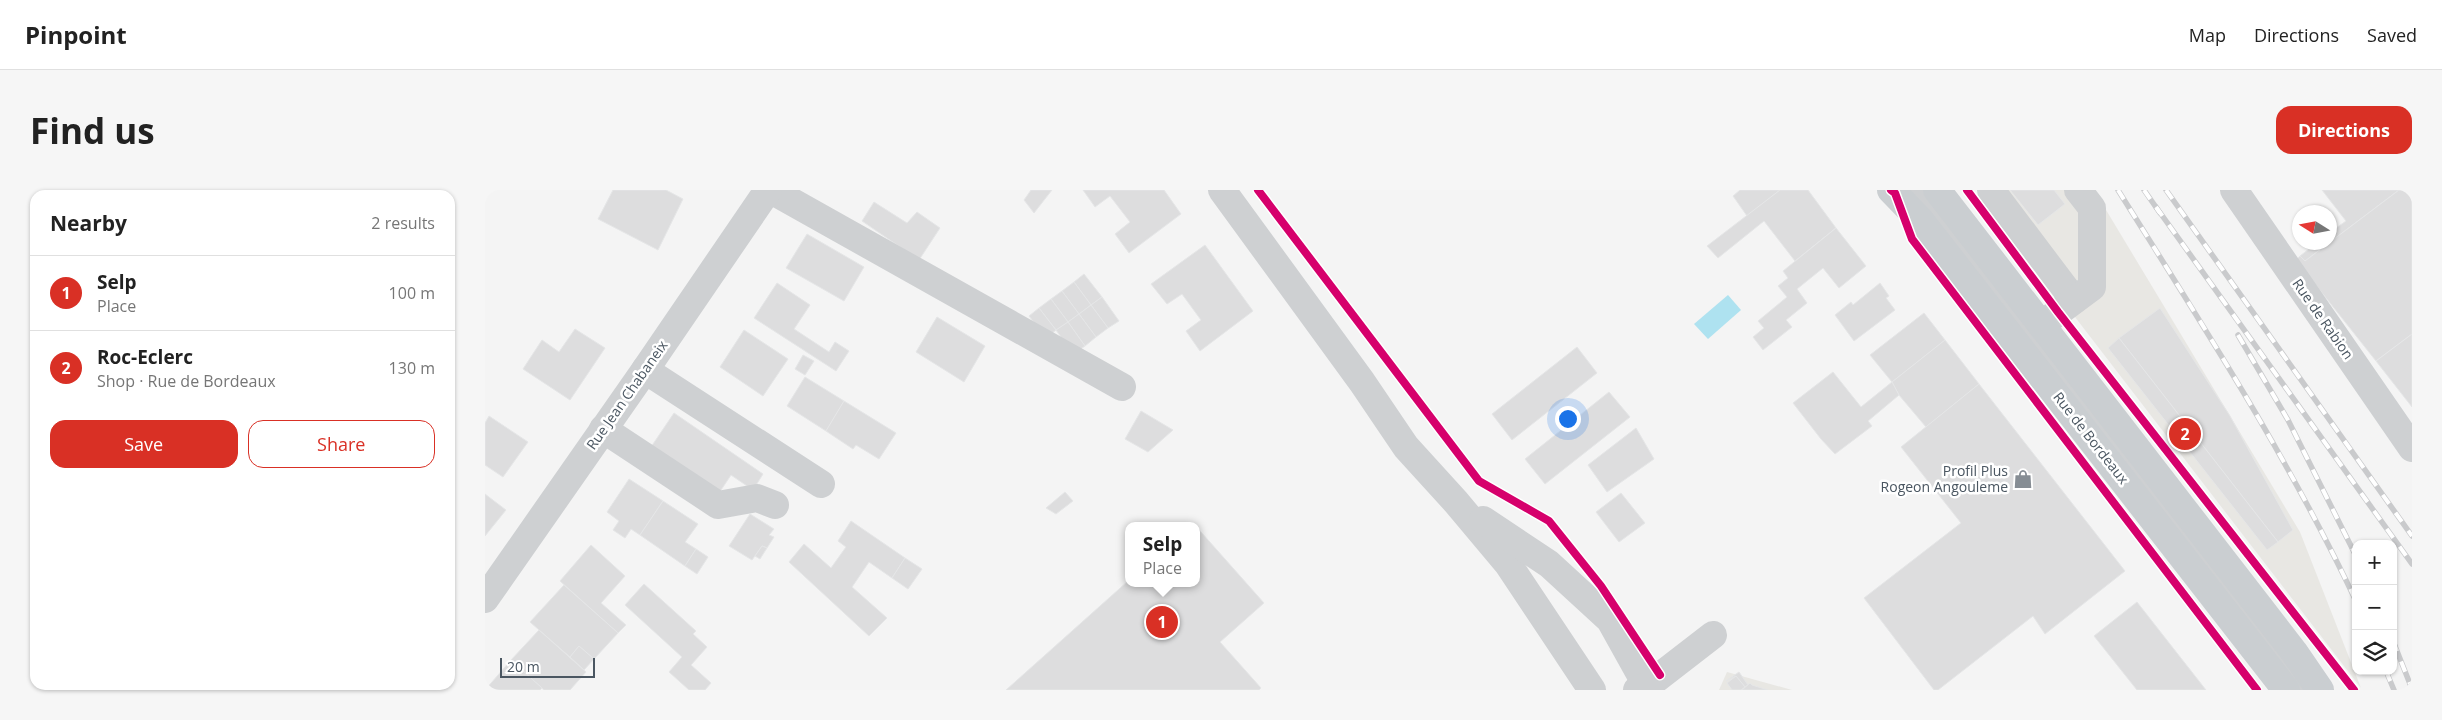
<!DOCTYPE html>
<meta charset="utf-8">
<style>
:root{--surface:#fff;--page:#f6f6f6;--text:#222;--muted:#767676;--line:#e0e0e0;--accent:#d93025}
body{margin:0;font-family:"Open Sans",sans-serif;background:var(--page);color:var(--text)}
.controls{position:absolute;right:15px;bottom:15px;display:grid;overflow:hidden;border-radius:10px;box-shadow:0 1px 4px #0004}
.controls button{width:45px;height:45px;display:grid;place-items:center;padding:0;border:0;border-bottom:1px solid var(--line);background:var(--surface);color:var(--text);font:25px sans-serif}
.compass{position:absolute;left:1807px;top:15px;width:45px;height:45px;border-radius:50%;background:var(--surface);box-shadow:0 1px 4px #0004;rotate:281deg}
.scale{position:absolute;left:15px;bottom:12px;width:95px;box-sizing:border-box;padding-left:5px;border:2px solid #4a5661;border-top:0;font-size:14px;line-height:18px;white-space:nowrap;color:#4a5661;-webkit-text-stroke:4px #fff;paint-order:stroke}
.you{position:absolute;left:1082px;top:228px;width:18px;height:18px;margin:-12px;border:4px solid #fff;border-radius:50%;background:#1a73e8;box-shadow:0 0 0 8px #1a73e833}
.badge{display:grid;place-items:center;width:32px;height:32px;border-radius:50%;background:var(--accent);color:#fff;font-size:16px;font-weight:700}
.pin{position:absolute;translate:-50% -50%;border:2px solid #fff;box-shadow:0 1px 5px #0006}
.popup{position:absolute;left:640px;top:332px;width:75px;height:65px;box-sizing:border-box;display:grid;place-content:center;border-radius:10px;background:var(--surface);filter:drop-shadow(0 1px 4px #0005);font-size:16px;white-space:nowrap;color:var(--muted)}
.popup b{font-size:19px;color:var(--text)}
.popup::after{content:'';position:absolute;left:50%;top:100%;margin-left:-10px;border:10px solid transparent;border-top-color:var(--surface)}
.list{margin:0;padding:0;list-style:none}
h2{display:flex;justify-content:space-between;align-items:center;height:65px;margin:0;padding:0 20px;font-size:21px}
h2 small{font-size:16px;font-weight:400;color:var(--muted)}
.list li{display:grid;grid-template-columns:32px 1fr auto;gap:15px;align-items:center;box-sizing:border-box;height:75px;padding:0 20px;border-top:1px solid var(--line)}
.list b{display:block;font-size:19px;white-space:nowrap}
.list p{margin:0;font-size:16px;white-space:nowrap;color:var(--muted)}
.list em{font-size:16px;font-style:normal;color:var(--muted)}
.actions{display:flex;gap:10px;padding:15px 20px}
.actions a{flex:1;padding:11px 0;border:1px solid var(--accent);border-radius:15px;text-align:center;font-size:18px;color:var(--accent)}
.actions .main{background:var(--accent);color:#fff}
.icon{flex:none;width:28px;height:28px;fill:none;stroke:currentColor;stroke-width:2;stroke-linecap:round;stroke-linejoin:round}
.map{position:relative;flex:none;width:1927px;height:500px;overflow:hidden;border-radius:15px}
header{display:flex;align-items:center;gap:30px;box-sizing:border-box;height:70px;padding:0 25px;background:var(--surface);border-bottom:1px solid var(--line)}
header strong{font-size:24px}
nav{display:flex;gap:28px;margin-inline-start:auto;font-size:18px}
.intro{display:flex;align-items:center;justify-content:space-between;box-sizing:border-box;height:120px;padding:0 30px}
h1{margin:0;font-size:35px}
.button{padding:12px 22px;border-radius:15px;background:var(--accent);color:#fff;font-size:18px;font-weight:700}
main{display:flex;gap:30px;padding:0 30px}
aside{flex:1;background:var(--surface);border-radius:15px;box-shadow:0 1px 4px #0004}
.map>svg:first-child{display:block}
.commercial{fill:#e8e7e3}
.water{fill:#aee2f0}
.building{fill:#ddddde;stroke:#e5e6e7}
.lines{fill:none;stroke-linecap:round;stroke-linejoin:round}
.minor{stroke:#ced0d2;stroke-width:28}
.major{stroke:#caced1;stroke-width:28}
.rail-casing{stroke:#c9cacc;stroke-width:5.5}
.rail{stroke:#fff;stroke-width:4;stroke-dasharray:11;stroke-linecap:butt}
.cycleway-casing{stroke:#fff;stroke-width:11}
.cycleway{stroke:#d6006c;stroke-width:8}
.labels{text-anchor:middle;stroke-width:5;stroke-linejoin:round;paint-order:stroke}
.street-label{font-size:14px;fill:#4a5661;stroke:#fff}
.poi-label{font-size:14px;fill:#4a5661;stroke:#fff;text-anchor:end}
</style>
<header>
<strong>Pinpoint</strong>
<nav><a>Map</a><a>Directions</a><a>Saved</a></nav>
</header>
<div class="intro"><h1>Find us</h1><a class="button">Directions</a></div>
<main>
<aside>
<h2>Nearby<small>2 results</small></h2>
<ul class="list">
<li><span class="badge">1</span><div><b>Selp</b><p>Place</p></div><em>100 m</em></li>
<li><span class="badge">2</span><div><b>Roc-Eclerc</b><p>Shop · Rue de Bordeaux</p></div><em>130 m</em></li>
</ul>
<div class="actions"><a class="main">Save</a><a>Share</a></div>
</aside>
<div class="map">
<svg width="1927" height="500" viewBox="0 0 1927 500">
<rect width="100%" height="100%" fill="#f4f4f4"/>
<g class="commercial">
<path d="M1492 0H1609L1815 342 1876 498Z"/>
<path d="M1242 482 1307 500H1234Z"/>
</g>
<path class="water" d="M1243 105 1256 120 1223 149 1209 134Z"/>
<g class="building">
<path d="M128 0H181L198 9 173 60 113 29Z"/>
<path d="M546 0H567L549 23 539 10Z"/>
<path d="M598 0H679L696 24 644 63 630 44 645 32 625 6 610 17Z"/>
<path d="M1255 0H1295L1262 26 1248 6Z"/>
<path d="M1295 0H1323L1351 38 1310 71 1279 31 1233 68 1222 56Z"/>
<path d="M1525 0H1569L1580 14 1553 35Z"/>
<path d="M1837 0H1914L1820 71 1815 66 1833 52H1844V43L1861 31Z"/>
<path d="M1914 0H1927V144L1891 171 1811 70 1815 66 1820 71Z"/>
<path d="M389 12 422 33 432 22 455 38 434 70 377 31Z"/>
<path d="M1351 38 1381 76 1354 98 1338 78 1312 99 1322 113 1301 130 1307 137 1278 160 1268 147 1279 138 1273 131 1302 107 1293 96 1303 88 1298 81Z"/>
<path d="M322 44 379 77 359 111 301 78Z"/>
<path d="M720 55 768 121 715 161 701 141 716 130 697 104 682 114 666 94Z"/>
<path d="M599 84 617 107 606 115 589 92Z"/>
<path d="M589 92 606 115 594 124 577 101Z"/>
<path d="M292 93 325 115 309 139 344 162 350 152 364 161 351 181 269 128Z"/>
<path d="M1395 93 1404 106 1401 108 1410 120 1369 151 1350 125 1366 112 1368 115Z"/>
<path d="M577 101 594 124 583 132 566 109Z"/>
<path d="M617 107 634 131 623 138 606 115Z"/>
<path d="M566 109 583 132 571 140 554 118Z"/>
<path d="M606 115 623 138 611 147 594 124Z"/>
<path d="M554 118 571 140 561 148 544 126Z"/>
<path d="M1675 118 1745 226 1808 340 1793 352 1634 148Z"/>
<path d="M1439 123 1460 150 1407 192 1385 165Z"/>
<path d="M594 124 611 147 600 156 583 132Z"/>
<path d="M452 127 500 156 479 192 431 162Z"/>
<path d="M583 132 600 156 588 164 571 140Z"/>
<path d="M90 139 120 158 85 210 38 179 57 150 74 162Z"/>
<path d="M259 140 303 169 278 206 235 177Z"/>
<path d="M1927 144V217L1891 171Z"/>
<path d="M1634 148 1793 352 1782 360 1623 158Z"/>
<path d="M1460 150 1494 194 1441 237 1414 205 1407 192Z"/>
<path d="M1092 157 1112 183 1027 250 1007 224Z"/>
<path d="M318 165 329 171 320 185 310 179Z"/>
<path d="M1348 182 1376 217 1407 192 1414 205 1383 231 1387 236 1350 264 1336 249 1308 213Z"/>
<path d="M320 187 359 211 341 241 302 216Z"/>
<path d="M1494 194 1640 381 1560 444 1548 426 1453 500H1449L1379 408 1476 333 1416 257Z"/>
<path d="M1124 202 1145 227 1060 294 1040 269Z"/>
<path d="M359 211 411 243 394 269 371 255 368 259 341 241Z"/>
<path d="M656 221 688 240 663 262 640 249Z"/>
<path d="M189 223 278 284 268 300 246 285 234 303 166 257Z"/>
<path d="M4 226 43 252 18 287 0 275V233Z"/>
<path d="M1151 238 1169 269 1122 302 1103 275Z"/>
<path d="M144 289 178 311 155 345 146 339 140 348 128 340 134 331 122 322Z"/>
<path d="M580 302 588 311 571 324 561 318Z"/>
<path d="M1136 303 1160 333 1134 352 1111 322Z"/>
<path d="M0 304 21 320 0 346Z"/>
<path d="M178 311 213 334 200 352 211 359 200 376 155 345Z"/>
<path d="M265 324 289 339 284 345 289 347 282 358 277 356 267 370 244 356Z"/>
<path d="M366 331 420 368 407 388 384 372 367 397 402 428 384 446 304 372 319 354 346 378 361 357 353 351Z"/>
<path d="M708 333 779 413 735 452 776 498 774 500H521L643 391V393H711V336H705Z"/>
<path d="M106 355 140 386 116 413 141 435 133 443 75 391Z"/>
<path d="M277 356 282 358 275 369 270 366Z"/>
<path d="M211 359 223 367 212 384 200 376Z"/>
<path d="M420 368 437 379 423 399 407 388Z"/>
<path d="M159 394 211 441 208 444 222 457 206 475 226 493 220 500H204L184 482 197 467 140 415Z"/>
<path d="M79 395 133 443 109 469 94 456 85 467 45 432Z"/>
<path d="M1652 412 1721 500H1652L1609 446Z"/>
<path d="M54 440 101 482 85 500H59L26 470Z"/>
<path d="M94 456 109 469 99 480 85 467Z"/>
<path d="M26 470 57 498 55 500H0Z"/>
<path d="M1254 482 1263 495 1260 497 1251 486 1241 491Z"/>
<path d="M1251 486 1260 497 1256 500H1247L1242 493Z"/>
<path d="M1265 493 1267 495 1283 500H1257Z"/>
</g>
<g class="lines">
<g class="minor">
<path d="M286 0 637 197"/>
<path d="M737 0 877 192 921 257 971 312 1023 374 1107 500"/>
<path d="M1430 0 1820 500"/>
<path d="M1506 0 1589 110"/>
<path d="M1749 0 1927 258"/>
<path d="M1556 135 1607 97V18L1593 0"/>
<path d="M160 180 336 294"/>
<path d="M118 239 233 315 272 308 290 315"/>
<path d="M998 330 1064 374 1125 430 1164 500"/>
<path d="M0 409 160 180 283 0"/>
<path d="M1152 500 1162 496 1228 445"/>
</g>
<g class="major">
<path d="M1406 0 1435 30 1801 500"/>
<path d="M1452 0 1809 462 1835 500"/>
</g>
<g class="rail-casing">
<g id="rail">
<path d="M1633 0C1718 136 1802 265 1871 411"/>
<path d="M1659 0 1675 23"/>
<path d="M1681 0 1927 346"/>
<path d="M1671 17 1927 374"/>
<path d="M1753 145 1803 230 1871 366"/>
<path d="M1908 451 1927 499"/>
<path d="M1901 481 1909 500"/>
</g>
</g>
<use href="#rail" class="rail"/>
<g class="cycleway-casing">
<g id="cycleway">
<path d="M773 0 994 291 1064 331 1116 396 1175 485"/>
<path d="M1406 0 1410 3 1427 49 1772 500"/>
<path d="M1482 0 1573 122 1869 500"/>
</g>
</g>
<use href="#cycleway" class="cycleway"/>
</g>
<defs>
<g id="shop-bare" transform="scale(1.5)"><path d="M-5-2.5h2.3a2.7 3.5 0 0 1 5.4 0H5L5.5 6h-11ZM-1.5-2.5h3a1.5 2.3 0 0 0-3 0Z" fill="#868d94" stroke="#fff" stroke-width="2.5" paint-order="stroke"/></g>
</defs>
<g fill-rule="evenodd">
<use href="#shop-bare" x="1538" y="289"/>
</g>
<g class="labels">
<g class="street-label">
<text transform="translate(1838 129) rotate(55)" y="5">Rue de Rabion</text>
<text transform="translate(142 205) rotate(-55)" y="5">Rue Jean Chabaneix</text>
<text transform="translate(1606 248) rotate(52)" y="5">Rue de Bordeaux</text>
</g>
<g class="poi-label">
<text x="1523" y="286">Profil Plus<tspan x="1523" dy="16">Rogeon Angouleme</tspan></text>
</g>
</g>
</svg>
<div class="controls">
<button>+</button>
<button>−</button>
<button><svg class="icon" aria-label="layers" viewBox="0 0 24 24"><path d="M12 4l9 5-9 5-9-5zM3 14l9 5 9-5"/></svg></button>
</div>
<svg class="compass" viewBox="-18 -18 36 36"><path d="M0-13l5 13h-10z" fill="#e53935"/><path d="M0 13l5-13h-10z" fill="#767676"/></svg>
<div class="scale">20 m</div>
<div class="you"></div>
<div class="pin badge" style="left:677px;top:432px">1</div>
<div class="popup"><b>Selp</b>Place</div>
<div class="pin badge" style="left:1700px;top:244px">2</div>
</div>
</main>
